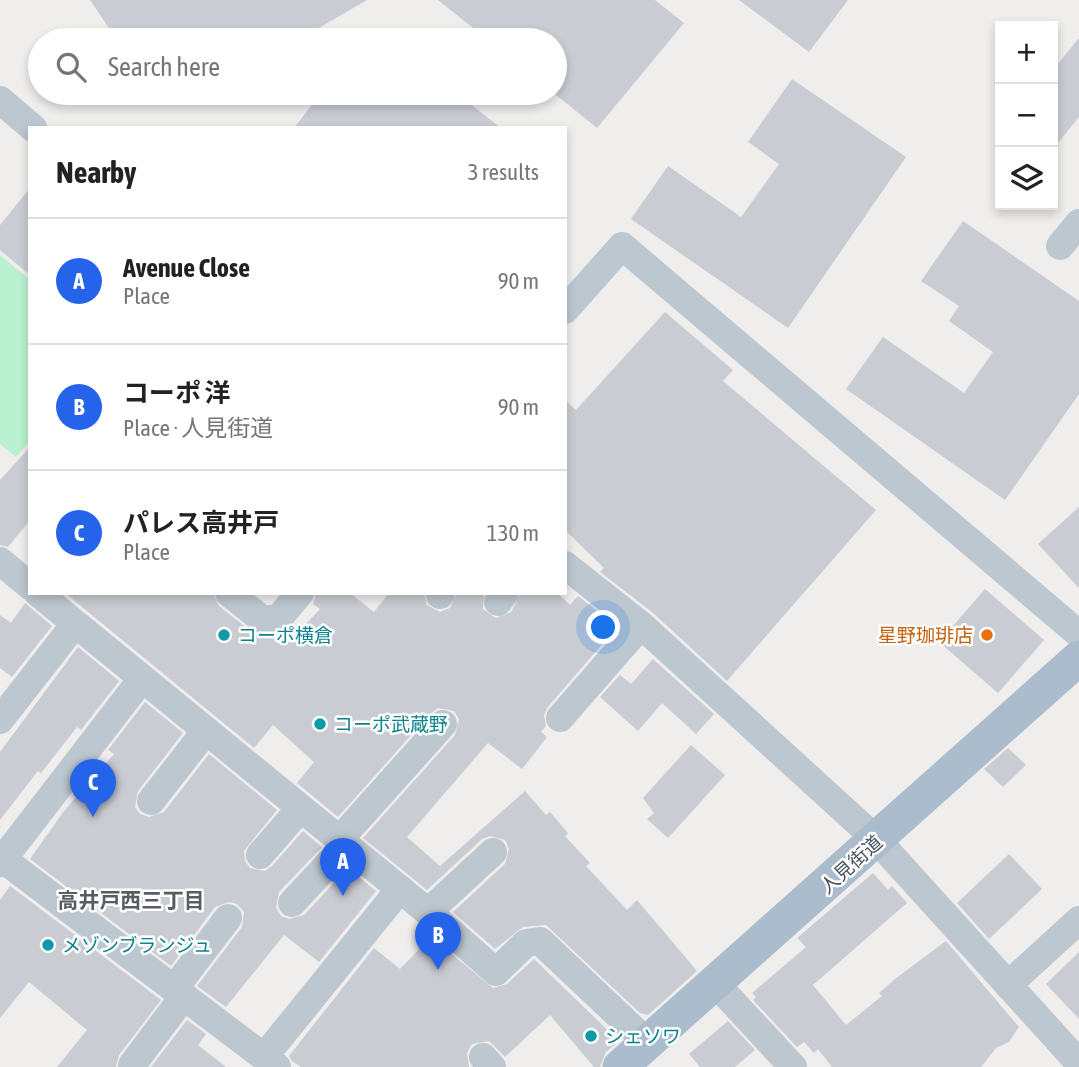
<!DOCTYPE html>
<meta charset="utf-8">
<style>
:root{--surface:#fff;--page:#f2f2f2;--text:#222;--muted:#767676;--line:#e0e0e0;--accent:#2563eb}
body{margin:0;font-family:"Asap Condensed","Noto Sans JP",sans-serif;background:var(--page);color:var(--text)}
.controls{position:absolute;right:21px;top:21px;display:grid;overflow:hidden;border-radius:0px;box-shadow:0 4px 10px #0003}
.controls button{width:63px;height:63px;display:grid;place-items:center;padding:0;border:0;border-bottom:2px solid var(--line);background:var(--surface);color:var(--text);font:35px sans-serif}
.you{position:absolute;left:604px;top:628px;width:24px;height:24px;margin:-18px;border:5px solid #fff;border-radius:50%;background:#1a73e8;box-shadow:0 0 0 10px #1a73e833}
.badge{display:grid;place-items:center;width:46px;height:46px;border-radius:50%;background:var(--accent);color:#fff;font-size:23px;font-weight:700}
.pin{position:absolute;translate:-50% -58px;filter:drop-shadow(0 2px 4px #0008)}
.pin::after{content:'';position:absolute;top:37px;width:24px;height:21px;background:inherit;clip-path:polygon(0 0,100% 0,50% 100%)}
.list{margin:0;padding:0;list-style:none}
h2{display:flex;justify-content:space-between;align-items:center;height:91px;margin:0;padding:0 28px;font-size:30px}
h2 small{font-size:23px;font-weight:400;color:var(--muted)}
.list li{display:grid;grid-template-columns:46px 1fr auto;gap:21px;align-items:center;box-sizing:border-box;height:126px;padding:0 28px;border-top:2px solid var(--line)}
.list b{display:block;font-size:26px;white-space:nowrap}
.list p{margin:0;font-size:23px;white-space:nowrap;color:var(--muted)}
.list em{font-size:23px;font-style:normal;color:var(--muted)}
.icon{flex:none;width:38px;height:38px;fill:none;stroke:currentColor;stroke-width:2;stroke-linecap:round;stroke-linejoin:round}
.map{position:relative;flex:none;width:1079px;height:1067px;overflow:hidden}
.search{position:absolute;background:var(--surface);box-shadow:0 4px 10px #0003;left:28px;top:28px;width:539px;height:77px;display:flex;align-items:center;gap:18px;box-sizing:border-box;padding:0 24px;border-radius:38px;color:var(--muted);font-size:26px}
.panel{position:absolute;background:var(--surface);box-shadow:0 4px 10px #0003;left:28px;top:126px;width:539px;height:469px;border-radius:0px}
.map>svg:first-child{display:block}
.green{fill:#b9f0cf}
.building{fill:#c9ccd2}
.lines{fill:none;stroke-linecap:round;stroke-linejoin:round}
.minor{stroke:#bdc7d0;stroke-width:28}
.major{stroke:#abbccd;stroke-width:35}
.culture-dot{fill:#0f9aa8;stroke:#fff;stroke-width:2.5}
.food-dot{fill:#e8710a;stroke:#fff;stroke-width:2.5}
.labels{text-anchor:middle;stroke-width:5;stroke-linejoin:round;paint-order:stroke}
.culture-label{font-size:19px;fill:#0d838f;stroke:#fff;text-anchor:start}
.food-label{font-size:19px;fill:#c56008;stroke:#fff;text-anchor:end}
.street-label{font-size:19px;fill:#45505b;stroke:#fff}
.neighbourhood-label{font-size:21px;font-weight:bold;fill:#595d62;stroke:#fff}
</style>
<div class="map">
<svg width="1079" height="1067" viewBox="0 0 1079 1067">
<rect width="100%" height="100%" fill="#f0eded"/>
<path class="green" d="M0 255 30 280V441L16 457 0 444Z"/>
<g class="building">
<path d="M90 0H367L298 40H117Z"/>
<path d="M438 0H655L684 23 597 128 555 94V40H488Z"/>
<path d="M739 0H848L809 52Z"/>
<path d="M1079 38V117L1053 149V70Z"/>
<path d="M792 79 906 157 788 328 631 219 668 166 741 217 779 164 748 142Z"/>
<path d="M321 93H456L501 128H294Z"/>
<path d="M30 188V275L0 250V225Z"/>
<path d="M963 221 1079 301V394L1005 500 846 389 883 337 964 393 993 352 949 321 959 306 921 281Z"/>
<path d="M665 312 733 370 723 381 876 510 727 681 652 612 600 572 604 568 565 530V400L576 410Z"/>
<path d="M30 447V520L8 547 0 545V480Z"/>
<path d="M1079 507V588L1038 544Z"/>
<path d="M985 589 1044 640 998 693 939 642Z"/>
<path d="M65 593H213L219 606 253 633 265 637 281 635 289 642 320 609 313 604 316 593H350L374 612 389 593H424L427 605 440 612 450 608 457 593H484L483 609 496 618 511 612 521 593H557L570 605 578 596 617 627 547 708 544 715 546 726 541 732 547 737 522 769 488 743 407 837 440 866 525 791 546 815 550 812 568 833 565 836 590 863 586 866 627 910 637 900 697 971 648 1015 640 1013 546 925 523 927 495 949 453 912 505 864 509 849 505 840 490 836 482 839 427 890 363 838 455 735 459 719 454 711 438 708 431 713 338 817 297 783 314 762 273 725 254 748Z"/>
<path d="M25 603 52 626 12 677 0 668V615L11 623Z"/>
<path d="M78 647 119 681 81 730 77 727 41 773 38 771 0 820V752Z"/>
<path d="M653 659 714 714 696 734 662 703 638 731 600 697 620 675 631 684Z"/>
<path d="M145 702 183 733 138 791 135 807 140 814 149 817 164 812 209 754 277 810 244 851 245 861 250 868 265 871 272 866 303 831 322 847 279 892 276 907 281 916 289 919 304 915 348 868 376 891 319 962 284 935 226 1007 197 986 242 927 244 912 237 904 229 902 215 907 171 966 30 859 64 811 114 754 108 750Z"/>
<path d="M691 745 725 775 668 838 647 819 654 813 643 798Z"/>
<path d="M1008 748 1026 765 1003 787 984 769Z"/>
<path d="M1009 854 1042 889 989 939 957 903Z"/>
<path d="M873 873 888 890 892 886 907 903 813 985 846 1025 882 996 879 993 895 979 946 941 1019 1027 1009 1042 996 1048 981 1067H832L818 1049 814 1053 804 1042 797 1047 753 1000 756 997 752 993 806 947 797 938Z"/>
<path d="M10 886 161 1000 119 1055 116 1067H57L87 1030 29 982 0 1018V900Z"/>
<path d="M431 937 493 988 507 984 534 959 619 1041 606 1052 600 1067H594L550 1015 505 1057 489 1041 472 1044 467 1053 469 1067H301L292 1061 289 1056 374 948 400 969Z"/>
<path d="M1079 952V1019L1046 984Z"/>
<path d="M187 1020 206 1034 198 1045 226 1067H151Z"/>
<path d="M728 1021 755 1050 735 1067H700L689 1054Z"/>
</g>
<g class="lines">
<g class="minor">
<path d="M0 100 33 128"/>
<path d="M1060 246 1079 223"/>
<path d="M565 310 622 246 1079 634"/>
<path d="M0 561 30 586"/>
<path d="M565 565 641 625 877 840 1079 1063"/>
<path d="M38 593 428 912 496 972 526 943 540 941 649 1044"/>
<path d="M229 593 263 620 279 618 300 593"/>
<path d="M440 595 441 593"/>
<path d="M498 602 505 593"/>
<path d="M560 718 641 625"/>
<path d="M0 720 75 624"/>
<path d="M151 801 205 732"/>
<path d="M339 840 443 724"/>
<path d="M260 855 300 809"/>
<path d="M0 857 277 1067"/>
<path d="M0 863 141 680"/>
<path d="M292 903 346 845"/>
<path d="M428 912 493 852"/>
<path d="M716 984 793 1067"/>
<path d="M1008 985 1079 920"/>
<path d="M174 989 228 918"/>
<path d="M264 1057 400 889"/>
<path d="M483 1057 492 1067"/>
<path d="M132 1065 184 996"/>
</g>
<path class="major" d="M620 1067 1079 658"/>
</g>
<g class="culture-dot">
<circle cx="224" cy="635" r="7"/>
<circle cx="320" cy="724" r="7"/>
<circle cx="48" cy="945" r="7"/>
<circle cx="591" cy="1036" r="7"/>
</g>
<circle class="food-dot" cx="987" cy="635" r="7"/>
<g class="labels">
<g class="culture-label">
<text x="238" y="642">コーポ横倉</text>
<text x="334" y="731">コーポ武蔵野</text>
<text x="62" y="952">メゾンブランジュ</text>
<text x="605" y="1043">シェソワ</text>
</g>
<g class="food-label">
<text x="973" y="642">星野珈琲店</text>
</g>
<g class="street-label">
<text transform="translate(851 864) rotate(-42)" y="7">人見街道</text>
</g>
<g class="neighbourhood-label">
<text x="131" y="908">高井戸西三丁目</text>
</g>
</g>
</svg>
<div class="controls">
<button>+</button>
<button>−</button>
<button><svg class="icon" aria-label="layers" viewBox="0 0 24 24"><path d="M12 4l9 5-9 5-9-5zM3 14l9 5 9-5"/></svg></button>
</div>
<div class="you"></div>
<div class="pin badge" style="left:343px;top:896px">A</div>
<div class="pin badge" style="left:438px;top:970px">B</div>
<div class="pin badge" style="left:93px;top:817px">C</div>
<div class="search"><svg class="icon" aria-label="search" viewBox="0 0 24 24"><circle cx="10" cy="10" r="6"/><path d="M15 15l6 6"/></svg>Search here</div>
<section class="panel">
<h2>Nearby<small>3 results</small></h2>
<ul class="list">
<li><span class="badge">A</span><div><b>Avenue Close</b><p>Place</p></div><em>90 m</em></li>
<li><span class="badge">B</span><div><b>コーポ 洋</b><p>Place · 人見街道</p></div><em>90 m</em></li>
<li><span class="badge">C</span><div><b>パレス高井戸</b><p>Place</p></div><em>130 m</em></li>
</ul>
</section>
</div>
